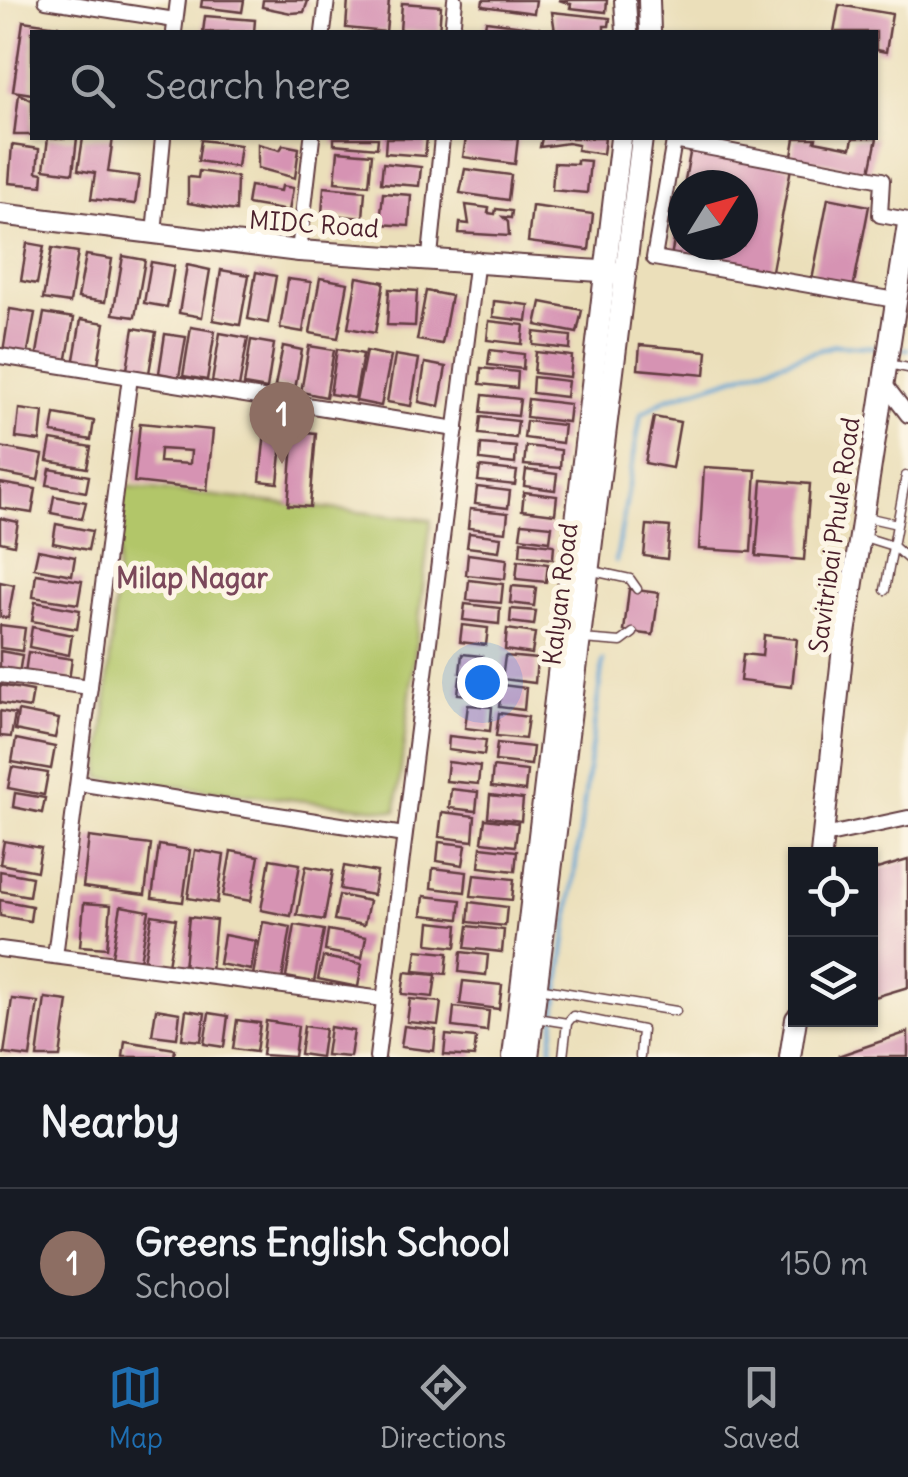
<!DOCTYPE html>
<style>
:root{--surface:#171b24;--page:#242831;--text:#f1f3f6;--muted:#9ea1a6;--line:#363941;--accent:#1f6fb2}
body{margin:0;font-family:Delius,sans-serif;background:var(--page);color:var(--text)}
.controls{position:absolute;right:30px;bottom:30px;display:grid;overflow:hidden;border-radius:0px;box-shadow:0 2px 8px #0004}
.controls button{width:90px;height:90px;display:grid;place-items:center;padding:0;border:0;border-bottom:2px solid var(--line);background:var(--surface);color:var(--text);font:50px sans-serif}
.compass{position:absolute;left:668px;top:170px;width:90px;height:90px;border-radius:50%;background:var(--surface);box-shadow:0 2px 8px #0004;rotate:53deg}
.you{position:absolute;left:482px;top:682px;width:35px;height:35px;margin:-25px;border:8px solid #fff;border-radius:50%;background:#1a73e8;box-shadow:0 0 0 15px #1a73e833}
.badge{display:grid;place-items:center;width:65px;height:65px;border-radius:50%;background:var(--accent);color:#fff;font-size:32px;font-weight:700}
.pin{position:absolute;translate:-50% -82px;filter:drop-shadow(0 2px 5px #0008)}
.pin::after{content:'';position:absolute;top:52px;width:35px;height:30px;background:inherit;clip-path:polygon(0 0,100% 0,50% 100%)}
.list{margin:0;padding:0;list-style:none}
h2{display:flex;justify-content:space-between;align-items:center;height:130px;margin:0;padding:0 40px;font-size:42px}
h2 small{font-size:32px;font-weight:400;color:var(--muted)}
.list li{display:grid;grid-template-columns:65px 1fr auto;gap:30px;align-items:center;box-sizing:border-box;height:150px;padding:0 40px;border-top:2px solid var(--line)}
.list b{display:block;font-size:38px;white-space:nowrap}
.list p{margin:0;font-size:32px;white-space:nowrap;color:var(--muted)}
.list em{font-size:32px;font-style:normal;color:var(--muted)}
.icon{flex:none;width:55px;height:55px;fill:none;stroke:currentColor;stroke-width:2;stroke-linecap:round;stroke-linejoin:round}
.map{position:relative;flex:none;width:908px;height:1057px;overflow:hidden}
.search{position:absolute;background:var(--surface);box-shadow:0 2px 8px #0004;left:30px;right:30px;top:30px;height:110px;display:flex;align-items:center;gap:25px;box-sizing:border-box;padding:0 35px;border-radius:0px;color:var(--muted);font-size:38px}
.sheet{height:280px;background:var(--surface)}
nav{display:flex;justify-content:space-around;align-items:center;box-sizing:border-box;height:140px;border-top:2px solid var(--line);background:var(--surface);font-size:28px;color:var(--muted)}
nav a{display:grid;justify-items:center;gap:5px}
nav .on{color:var(--accent)}
.map>svg:first-child{display:block}
.green{fill:#b2c669;stroke:#7e724a;stroke-width:2.5}
.lines{fill:none;stroke-linecap:round;stroke-linejoin:round}
.stream{stroke:#5fa3d4;stroke-width:4}
.building{fill:#d693b3;fill-rule:evenodd}
.lane-casing{stroke:#623c40;stroke-width:11}
.street-casing{stroke:#623c40;stroke-width:18}
.secondary-casing{stroke:#623c40;stroke-width:24}
.lane{stroke:#fff;stroke-width:8}
.street{stroke:#fff;stroke-width:14}
.secondary{stroke:#fff;stroke-width:20}
.labels{text-anchor:middle;stroke-width:10;stroke-linejoin:round;paint-order:stroke}
.street-label{font-size:25px;fill:#4a1f2b;stroke:#fcf5e5}
.neighbourhood-label{font-size:28px;font-weight:bold;fill:#7b485b;stroke:#fcf5e5}
</style>
<div class="map">
<svg width="908" height="1057" viewBox="0 0 908 1057">
<rect width="100%" height="100%" fill="#fcf5e5"/>
<filter id="ink" filterUnits="userSpaceOnUse"><feTurbulence type="fractalNoise" baseFrequency=".01" numOctaves="2"/><feDisplacementMap in="SourceGraphic" scale="20" xChannelSelector="R" yChannelSelector="G"/><feConvolveMatrix kernelMatrix="1 2 1 2 8 2 1 2 1" color-interpolation-filters="sRGB"/></filter>
<filter id="wash" filterUnits="userSpaceOnUse"><feTurbulence type="fractalNoise" baseFrequency=".0048" numOctaves="4" result="noise"/><feDisplacementMap in="SourceGraphic" scale="40" xChannelSelector="R" yChannelSelector="G"/><feGaussianBlur stdDeviation="2.25" result="paint"/><feColorMatrix in="noise" values="0 0 0 0 0 0 0 0 0 0 0 0 0 0 0 0 0 1.4 0 .05"/><feComposite in="paint" operator="in"/></filter>
<g filter="url(#wash)">
<rect width="100%" height="100%" fill="#ebdfba"/>
<path class="green" d="M124 486 431 520 396 811 100 778Z"/>
<g class="lines">
<g class="stream">
<path d="M898 349H908"/>
<path d="M616 561 641 414 666 399 835 345 875 347"/>
<path d="M550 1057 603 660"/>
</g>
</g>
<g id="blocks">
<g class="building">
<path d="M202 0H244L242 12 201 7Z"/>
<path d="M263 0H303L308 1 304 12 291 13 262 7Z"/>
<path d="M348 0H389L386 32 346 28Z"/>
<path d="M483 0H536L534 13 482 6Z"/>
<path d="M559 0H607L606 12 570 8 571 4Z"/>
<path d="M402 3 441 6 439 32 400 31Z"/>
<path d="M839 5 892 14 886 52 876 50V32H834Z"/>
<path d="M552 12 610 18 609 26H604V32H555Z"/>
<path d="M205 16 255 20 254 32H203Z"/>
<path d="M23 21 58 26 57 32H32V94L13 91Z"/>
<path d="M486 21 539 28 538 32H484Z"/>
<path d="M19 94 32 100V135H14Z"/>
<path d="M48 138H77L73 173 44 169Z"/>
<path d="M83 138H113L108 172 139 176 135 204 91 199 95 173 78 170Z"/>
<path d="M334 138H378L377 148 334 144Z"/>
<path d="M386 138H427L425 156 385 153Z"/>
<path d="M466 138H518L515 164 463 157Z"/>
<path d="M542 138H605L603 154 577 150 578 145 568 143 540 147Z"/>
<path d="M795 138H816L815 141 851 148 853 138H877L870 172 792 156Z"/>
<path d="M201 140 240 145 237 167 198 161Z"/>
<path d="M258 144 280 150 283 145 299 148 295 178 258 168Z"/>
<path d="M12 145 39 149 37 172 43 173 42 186 9 183Z"/>
<path d="M691 148 791 168 771 276 671 257 681 202 683 245H743V185H684Z"/>
<path d="M338 151 372 154 369 185 335 182Z"/>
<path d="M577 160 590 161 587 193 552 190 554 163 577 164Z"/>
<path d="M383 163 421 167 419 186 381 183Z"/>
<path d="M465 169 511 175 508 200 460 193Z"/>
<path d="M199 171 237 177 236 211 188 203V177L198 178Z"/>
<path d="M250 186 281 191 282 186 293 188 289 211 247 204Z"/>
<path d="M324 187 365 191 363 218 322 214Z"/>
<path d="M383 193 411 195 409 226 380 224Z"/>
<path d="M828 198 869 206 853 289 812 280Z"/>
<path d="M466 205 489 208 488 213 495 214 496 209 512 211 511 218 503 217 508 222 509 236 459 233 460 223 469 224Z"/>
<path d="M532 206 593 214 589 250 528 242Z"/>
<path d="M27 243 44 246 37 284 21 281Z"/>
<path d="M52 248 78 252 70 303 43 299Z"/>
<path d="M86 255 112 259 105 302 78 298Z"/>
<path d="M123 256 145 260 135 317 113 314Z"/>
<path d="M151 262 174 266 167 307 144 303Z"/>
<path d="M187 265 210 270 202 317 179 313Z"/>
<path d="M221 270 249 275 240 325 213 320Z"/>
<path d="M256 272 276 276 268 323 248 319Z"/>
<path d="M357 277 384 282 375 333 348 328Z"/>
<path d="M320 278 348 283 338 338 310 333Z"/>
<path d="M288 279 311 282 303 332 280 328Z"/>
<path d="M389 289 417 291 415 326 387 325Z"/>
<path d="M426 291 451 296 442 344 417 340Z"/>
<path d="M494 301 529 305 527 321 493 317Z"/>
<path d="M541 302 582 310 577 333 536 325Z"/>
<path d="M10 309 35 313 27 357 3 352Z"/>
<path d="M44 313 74 318 66 364 36 359Z"/>
<path d="M81 319 105 323 97 370 73 365Z"/>
<path d="M489 321 524 325 522 344 487 340Z"/>
<path d="M191 327 215 331 207 380 183 376Z"/>
<path d="M134 328 156 332 149 373 127 369Z"/>
<path d="M534 332 571 336 570 349 533 345Z"/>
<path d="M220 333 248 338 239 387 212 382Z"/>
<path d="M165 334 186 337 179 377 159 373Z"/>
<path d="M251 340 274 344 267 389 244 385Z"/>
<path d="M640 345 707 351 705 375 638 369Z"/>
<path d="M283 346 302 350 295 389 275 386Z"/>
<path d="M309 346 334 350 326 397 301 392Z"/>
<path d="M337 349 363 354 355 398 330 394Z"/>
<path d="M490 350 524 354 523 369 488 365Z"/>
<path d="M366 351 391 356 381 406 356 401Z"/>
<path d="M536 352 572 356 570 377 534 373Z"/>
<path d="M395 355 419 359 411 406 387 402Z"/>
<path d="M425 363 446 367 439 406 419 402Z"/>
<path d="M481 368 518 372 517 388 480 384Z"/>
<path d="M533 377 568 381 566 397 532 393Z"/>
<path d="M483 395 520 399 518 416 481 412Z"/>
<path d="M528 399 570 404 568 422 526 417Z"/>
<path d="M19 409 43 412 40 441 16 438Z"/>
<path d="M55 414 94 421 91 440 52 433Z"/>
<path d="M481 417 518 421 516 438 479 434Z"/>
<path d="M654 417 680 422 672 468 645 463Z"/>
<path d="M526 421 564 425 562 443 524 438Z"/>
<path d="M140 423 213 430 207 490 134 482ZM160 449 191 451 190 464 159 462Z"/>
<path d="M265 431 283 433 278 483 260 481Z"/>
<path d="M294 431 316 433 310 507 288 505Z"/>
<path d="M51 440 91 447 87 468 47 461Z"/>
<path d="M481 444 516 447 515 464 480 460Z"/>
<path d="M526 446 561 450 560 468 524 465Z"/>
<path d="M0 447 43 455 38 480 0 473Z"/>
<path d="M480 467 517 471 515 485 478 481Z"/>
<path d="M704 467 756 470 751 552 699 549Z"/>
<path d="M50 469 89 476 86 492 47 485Z"/>
<path d="M526 470 557 474 555 490 524 486Z"/>
<path d="M762 480 810 484 804 560 756 556Z"/>
<path d="M0 483 36 489 32 513 0 508Z"/>
<path d="M477 487 510 491 508 508 475 504Z"/>
<path d="M524 492 557 496 555 514 522 510Z"/>
<path d="M54 496 86 502 82 519 51 513Z"/>
<path d="M470 509 508 513 506 532 468 528Z"/>
<path d="M0 518 18 522 14 545 0 542Z"/>
<path d="M522 523 552 526 550 541 520 537Z"/>
<path d="M56 524 92 531 88 550 53 543Z"/>
<path d="M647 525 670 527 667 559 644 556Z"/>
<path d="M469 533 501 537 499 551 467 547Z"/>
<path d="M521 541 554 545 553 559 520 555Z"/>
<path d="M38 550 75 557 72 575 34 568Z"/>
<path d="M468 554 507 559 505 579 466 575Z"/>
<path d="M518 560 548 564 546 582 516 579Z"/>
<path d="M36 574 82 581 78 604 33 597Z"/>
<path d="M469 580 503 584 501 603 467 600Z"/>
<path d="M0 582 14 585 8 618 0 617Z"/>
<path d="M512 586 536 588 534 606 510 603Z"/>
<path d="M629 589 659 593 653 635 624 631Z"/>
<path d="M35 602 80 610 77 629 32 621Z"/>
<path d="M465 604 500 608 499 624 463 620Z"/>
<path d="M511 609 536 611 534 625 510 622Z"/>
<path d="M0 625 25 628 22 651 0 648Z"/>
<path d="M462 625 488 628 486 645 460 642Z"/>
<path d="M32 627 72 635 69 655 29 647Z"/>
<path d="M507 629 535 633 532 654 505 650Z"/>
<path d="M764 635 797 639 792 687 740 681 743 654 762 656Z"/>
<path d="M0 651 22 655 19 674 0 670Z"/>
<path d="M28 652 72 659 69 680 25 673Z"/>
<path d="M462 654 482 656 480 676 460 673Z"/>
<path d="M505 656 537 659 535 683 502 679Z"/>
<path d="M460 677 489 680 487 697 458 694Z"/>
<path d="M0 685 33 691 30 708 0 703Z"/>
<path d="M502 685 526 688 524 710 499 707Z"/>
<path d="M468 705 492 707 490 731 465 728Z"/>
<path d="M0 711 15 714 11 737 0 736Z"/>
<path d="M18 711 59 719 55 738 15 730Z"/>
<path d="M499 713 528 717 525 739 496 736Z"/>
<path d="M449 736 486 740 484 755 448 750Z"/>
<path d="M16 739 55 747 51 769 12 762Z"/>
<path d="M497 743 533 747 531 765 495 761Z"/>
<path d="M448 762 480 766 478 784 446 781Z"/>
<path d="M12 767 48 773 44 795 8 788Z"/>
<path d="M493 767 527 771 525 791 491 787Z"/>
<path d="M451 789 478 792 476 811 449 808Z"/>
<path d="M15 793 45 798 42 813 13 807Z"/>
<path d="M490 795 523 799 521 821 488 817Z"/>
<path d="M442 812 475 816 473 841 439 837Z"/>
<path d="M485 819 518 823 515 846 482 842Z"/>
<path d="M89 837 151 845 145 895 83 887Z"/>
<path d="M4 841 41 848 37 871 0 864Z"/>
<path d="M439 842 466 845 463 865 437 861Z"/>
<path d="M159 845 190 850 183 902 152 898Z"/>
<path d="M481 847 517 851 515 871 479 867Z"/>
<path d="M195 850 224 855 217 903 188 898Z"/>
<path d="M231 851 259 856 251 901 223 896Z"/>
<path d="M270 859 300 864 291 916 261 910Z"/>
<path d="M908 860V987L875 997 870 981V871Z"/>
<path d="M306 866 333 871 324 920 297 915Z"/>
<path d="M344 866 377 872 373 895 340 889Z"/>
<path d="M433 868 467 872 465 892 431 888Z"/>
<path d="M0 871 32 877 29 896 0 891Z"/>
<path d="M474 875 514 879 512 900 471 896Z"/>
<path d="M339 895 369 901 364 925 334 920Z"/>
<path d="M424 896 461 900 459 919 422 915Z"/>
<path d="M0 900 32 906 30 921 0 916Z"/>
<path d="M470 902 507 907 505 926 468 922Z"/>
<path d="M84 903 111 905 107 948 80 946Z"/>
<path d="M121 906 149 911 140 961 112 956Z"/>
<path d="M152 915 176 919 168 965 144 961Z"/>
<path d="M189 917 216 920 211 971 184 968Z"/>
<path d="M263 922 291 927 282 980 253 975Z"/>
<path d="M430 922 458 925 456 947 428 944Z"/>
<path d="M295 925 324 930 314 982 286 977Z"/>
<path d="M468 926 504 930 502 952 465 948Z"/>
<path d="M328 930 366 937 362 958 325 951Z"/>
<path d="M224 935 256 941 251 970 219 964Z"/>
<path d="M417 950 448 953 446 974 414 971Z"/>
<path d="M461 952 488 955 486 975 459 972Z"/>
<path d="M323 957 362 964 358 987 318 979Z"/>
<path d="M405 972 436 975 433 997 402 994Z"/>
<path d="M463 981 502 985 499 1009 460 1004Z"/>
<path d="M45 998 68 1001 60 1057H37Z"/>
<path d="M12 999 38 1002 30 1057 4 1054Z"/>
<path d="M410 999 441 1002 438 1025 407 1022Z"/>
<path d="M454 1007 489 1011 487 1031 452 1027Z"/>
<path d="M156 1009 180 1013 177 1038 152 1035Z"/>
<path d="M186 1010 205 1013 201 1041 182 1039Z"/>
<path d="M209 1013 228 1016 224 1047 204 1044Z"/>
<path d="M237 1020 260 1023 256 1052 233 1049Z"/>
<path d="M266 1021 298 1026 294 1057 262 1055Z"/>
<path d="M304 1026 325 1029 321 1057 300 1054Z"/>
<path d="M404 1026 436 1030 434 1051 401 1047Z"/>
<path d="M330 1027 354 1031 350 1057 326 1055Z"/>
<path d="M908 1032V1057H838V1056Z"/>
<path d="M446 1035 476 1038 474 1057 444 1055Z"/>
<path d="M125 1041 175 1049 174 1057H123Z"/>
</g>
</g>
</g>
<g filter="url(#ink)">
<use href="#blocks" fill-opacity="0" stroke="#623c40" stroke-width="2.5"/>
<g class="lines">
<g class="lane-casing">
<g id="lane">
<path d="M889 364 908 368"/>
<path d="M866 517 897 524"/>
<path d="M864 537 893 546 908 559"/>
<path d="M593 571 630 579 637 589"/>
<path d="M885 590 906 476"/>
<path d="M582 639 621 642 633 633"/>
<path d="M538 988 676 1011"/>
<path d="M536 1018 567 1023 573 1016 642 1030 640 1057"/>
<path d="M563 1057 567 1023"/>
</g>
</g>
<g class="street-casing">
<g id="street">
<path d="M46 0 175 20"/>
<path d="M174 32 178 0"/>
<path d="M323 32 327 0"/>
<path d="M452 32 455 0"/>
<path d="M154 233 163 138"/>
<path d="M299 251 312 138"/>
<path d="M430 256 442 138"/>
<path d="M895 300 654 258 674 141 882 180 880 215 908 220"/>
<path d="M0 356 456 429"/>
<path d="M882 381 908 415"/>
<path d="M0 675 90 687"/>
<path d="M78 783 404 835"/>
<path d="M824 836 908 818"/>
<path d="M0 949 383 999"/>
<path d="M55 956 130 377"/>
<path d="M377 1057 477 259"/>
</g>
</g>
<g class="secondary-casing">
<g id="secondary">
<path d="M625 0 627 32"/>
<path d="M649 0 650 32"/>
<path d="M0 214 299 251 615 272"/>
<path d="M821 854 843 647 908 224"/>
<path d="M513 1057 621 138"/>
<path d="M528 1057 642 138"/>
<path d="M790 1057 796 1019"/>
</g>
</g>
<use href="#lane" class="lane"/>
<use href="#street" class="street"/>
<use href="#secondary" class="secondary"/>
</g>
</g>
<g class="labels">
<g class="street-label">
<text transform="translate(314 224) rotate(4)" y="9">MIDC Road</text>
<text transform="translate(834 535) rotate(-82)" y="9">Savitribai Phule Road</text>
<text transform="translate(560 594) rotate(-83)" y="9">Kalyan Road</text>
</g>
<g class="neighbourhood-label">
<text x="192" y="588">Milap Nagar</text>
</g>
</g>
</svg>
<div class="controls">
<button><svg class="icon" aria-label="locate" viewBox="0 0 24 24"><circle cx="12" cy="12" r="6"/><path d="M12 2v4M12 18v4M2 12h4M18 12h4"/></svg></button>
<button><svg class="icon" aria-label="layers" viewBox="0 0 24 24"><path d="M12 4l9 5-9 5-9-5zM3 14l9 5 9-5"/></svg></button>
</div>
<svg class="compass" viewBox="-18 -18 36 36"><path d="M0-13l5 13h-10z" fill="#e53935"/><path d="M0 13l5-13h-10z" fill="#9ea1a6"/></svg>
<div class="you"></div>
<div class="pin badge" style="left:282px;top:464px;background:#8d6e63">1</div>
<div class="search"><svg class="icon" aria-label="search" viewBox="0 0 24 24"><circle cx="10" cy="10" r="6"/><path d="M15 15l6 6"/></svg>Search here</div>
</div>
<section class="sheet">
<h2>Nearby<small></small></h2>
<ul class="list">
<li><span class="badge" style="background:#8d6e63">1</span><div><b>Greens English School</b><p>School</p></div><em>150 m</em></li>
</ul>
</section>
<nav>
<a class="on"><svg class="icon" aria-label="map" viewBox="0 0 24 24"><path d="M3 6l6-2 6 2 6-2v14l-6 2-6-2-6 2zM9 4v14M15 6v14"/></svg>Map</a>
<a><svg class="icon" aria-label="directions" viewBox="0 0 24 24"><path d="M12 3l9 9-9 9-9-9zM9 14v-3h6M13 9l2 2-2 2"/></svg>Directions</a>
<a><svg class="icon" aria-label="saved" viewBox="0 0 24 24"><path d="M7 4h10v16l-5-4-5 4z"/></svg>Saved</a>
</nav>
